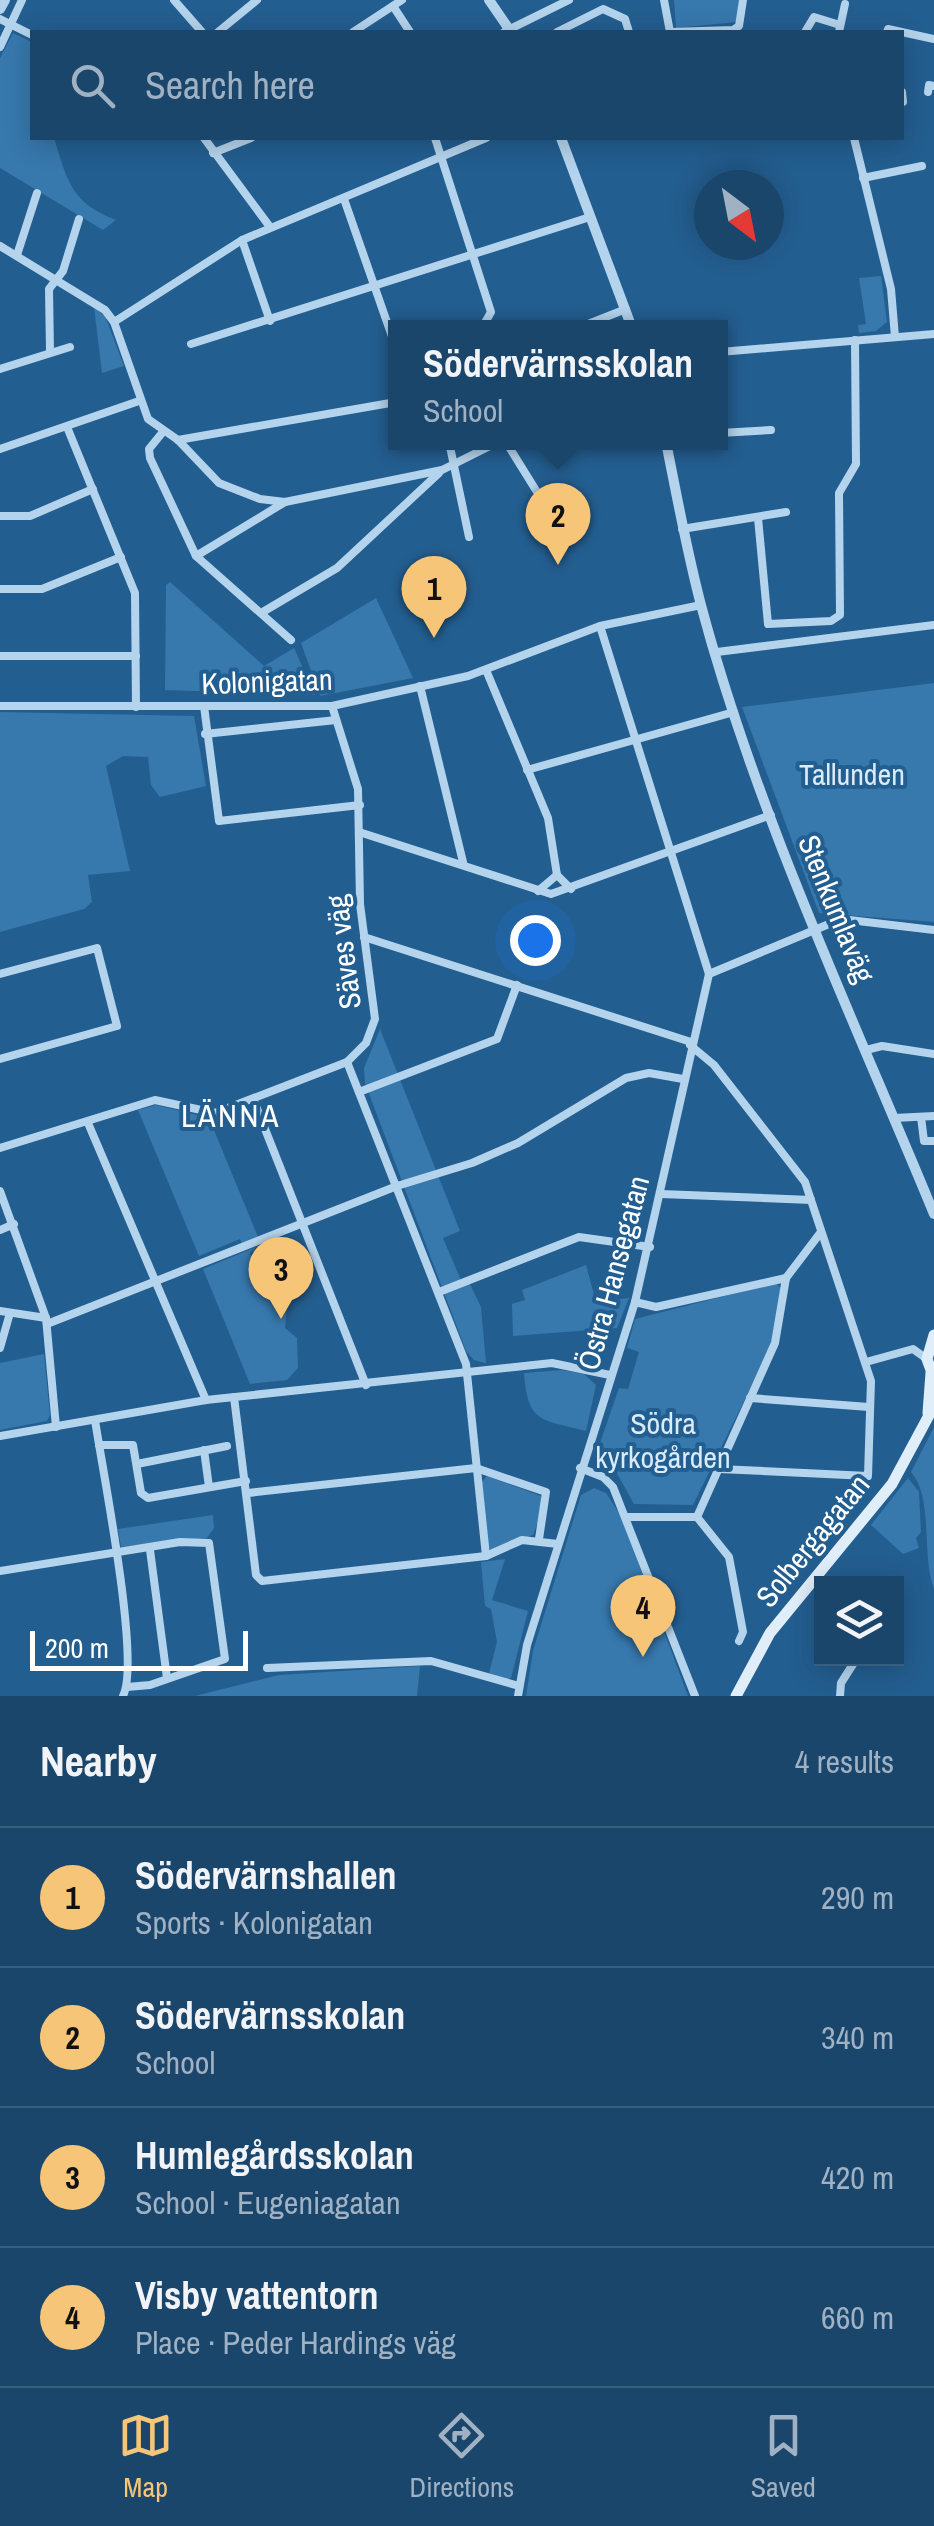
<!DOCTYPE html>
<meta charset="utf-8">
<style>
:root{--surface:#1a466c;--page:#275074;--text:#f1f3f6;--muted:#9fb1c2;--line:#385e7f;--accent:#f7c578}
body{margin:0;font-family:"Archivo Narrow",sans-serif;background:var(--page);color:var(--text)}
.controls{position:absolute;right:30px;bottom:30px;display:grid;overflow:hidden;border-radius:0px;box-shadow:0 5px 25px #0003}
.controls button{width:90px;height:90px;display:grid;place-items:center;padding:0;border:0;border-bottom:2px solid var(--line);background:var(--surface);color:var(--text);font:50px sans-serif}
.compass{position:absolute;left:694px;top:170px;width:90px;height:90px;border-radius:50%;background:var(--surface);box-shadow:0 5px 25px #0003;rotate:148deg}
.scale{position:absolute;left:30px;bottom:25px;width:218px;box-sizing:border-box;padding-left:10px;border:5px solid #fff;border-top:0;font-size:28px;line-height:35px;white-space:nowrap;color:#fff;-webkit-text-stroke:8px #235e90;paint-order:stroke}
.you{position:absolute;left:535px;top:940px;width:35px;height:35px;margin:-25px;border:8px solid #fff;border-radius:50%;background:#1a73e8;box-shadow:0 0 0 15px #1a73e833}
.badge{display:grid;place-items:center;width:65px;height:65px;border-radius:50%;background:var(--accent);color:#111;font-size:32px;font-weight:700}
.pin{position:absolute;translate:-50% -82px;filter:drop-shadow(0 2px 5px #0008)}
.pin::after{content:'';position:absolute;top:52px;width:35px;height:30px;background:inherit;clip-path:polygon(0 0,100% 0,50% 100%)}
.popup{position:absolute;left:388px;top:320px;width:340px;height:130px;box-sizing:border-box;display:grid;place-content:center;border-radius:0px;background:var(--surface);filter:drop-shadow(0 2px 8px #0005);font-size:32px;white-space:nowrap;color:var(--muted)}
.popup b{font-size:38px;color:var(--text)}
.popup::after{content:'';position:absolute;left:50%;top:100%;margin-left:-20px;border:20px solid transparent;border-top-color:var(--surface)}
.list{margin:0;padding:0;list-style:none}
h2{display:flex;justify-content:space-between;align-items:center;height:130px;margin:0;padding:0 40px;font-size:42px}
h2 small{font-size:32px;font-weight:400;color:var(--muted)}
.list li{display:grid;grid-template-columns:65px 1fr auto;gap:30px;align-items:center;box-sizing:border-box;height:140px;padding:0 40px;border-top:2px solid var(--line)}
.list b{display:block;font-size:38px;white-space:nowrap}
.list p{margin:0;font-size:32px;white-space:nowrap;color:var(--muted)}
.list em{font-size:32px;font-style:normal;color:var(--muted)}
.icon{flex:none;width:55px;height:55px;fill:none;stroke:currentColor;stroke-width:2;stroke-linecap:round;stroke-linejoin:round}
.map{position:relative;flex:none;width:934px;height:1696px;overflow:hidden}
.search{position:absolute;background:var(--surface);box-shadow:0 5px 25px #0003;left:30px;right:30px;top:30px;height:110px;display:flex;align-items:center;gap:25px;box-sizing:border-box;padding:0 35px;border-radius:0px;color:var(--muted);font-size:38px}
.sheet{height:690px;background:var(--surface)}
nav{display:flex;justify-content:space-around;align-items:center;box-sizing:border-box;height:140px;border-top:2px solid var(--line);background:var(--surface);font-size:28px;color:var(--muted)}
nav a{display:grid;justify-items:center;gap:5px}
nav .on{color:var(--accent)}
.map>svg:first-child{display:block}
.green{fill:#3778ad}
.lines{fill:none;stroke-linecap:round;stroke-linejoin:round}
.minor{stroke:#b4d3ec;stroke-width:8}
.tertiary{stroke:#b4d3ec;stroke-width:10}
.secondary{stroke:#e0eef9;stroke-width:11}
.labels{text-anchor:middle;stroke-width:8;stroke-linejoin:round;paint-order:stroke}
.street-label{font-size:30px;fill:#fff;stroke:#235e90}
.park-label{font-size:30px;fill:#daebf9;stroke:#235e90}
.neighbourhood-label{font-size:32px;letter-spacing:2.5px;fill:#fff;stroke:#235e90}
</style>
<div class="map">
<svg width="934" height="1696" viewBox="0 0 934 1696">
<rect width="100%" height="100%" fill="#235e90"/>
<g class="green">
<path d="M674 0H739L736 22 676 28Z"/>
<path d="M13 33 32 42V138H54C67 180 71 203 116 220L103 230 0 168V58Z"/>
<path d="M881 276 887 322 876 331 859 333 858 325 866 324 859 278Z"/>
<path d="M94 307 105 316 124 366 102 373Z"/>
<path d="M170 582 264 666 294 648 315 695 165 690 166 585Z"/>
<path d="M376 598 413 678 320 696 301 643Z"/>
<path d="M934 683V922L819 913 742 707Z"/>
<path d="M0 712 194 716 206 786 160 797 151 785 148 757 123 756 106 766 130 871 88 875 92 902 84 909 0 932Z"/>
<path d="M380 1029 460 1231 443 1238 463 1285 469 1282 481 1307 486 1363 474 1360 466 1351 365 1083 364 1068Z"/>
<path d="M156 1105 209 1118 258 1237 242 1244 240 1239 199 1256 138 1110Z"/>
<path d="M256 1247 250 1253 254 1266 268 1273 266 1291 287 1309 285 1328 297 1338 298 1368 287 1380 250 1384 203 1269Z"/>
<path d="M586 1265 596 1302 629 1298 617 1328 513 1336 512 1304 525 1300 522 1290Z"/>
<path d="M776 1283 782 1290 773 1342 693 1505 634 1504 600 1443 619 1388 628 1389 639 1352 627 1348 635 1319Z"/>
<path d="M44 1354 50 1415 47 1421 0 1430V1363Z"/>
<path d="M562 1370 584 1374 596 1385 586 1431C541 1419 528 1424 524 1373Z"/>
<path d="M934 1427V1589C921 1556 934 1498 911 1472Z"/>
<path d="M487 1476 541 1496 544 1507 533 1535 491 1550 487 1546 480 1484Z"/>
<path d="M908 1478 919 1492 921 1532 916 1538 919 1548 903 1554 871 1525Z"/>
<path d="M594 1488 606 1493 621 1516 688 1696H526L533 1651 581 1495Z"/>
<path d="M213 1515 214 1528 207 1538 121 1547 118 1529Z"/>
<path d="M505 1559 492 1600 528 1611 511 1678 506 1680 489 1673 497 1642 491 1609 485 1606 481 1562Z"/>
<path d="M420 1666 417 1696H195L279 1675Z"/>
</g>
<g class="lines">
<g class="minor">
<path d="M174 0 202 32"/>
<path d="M664 0 670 32"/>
<path d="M393 6 410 32"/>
<path d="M0 19 32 35"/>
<path d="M218 32 257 0"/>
<path d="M353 32 402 0"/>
<path d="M504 32 569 0"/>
<path d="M557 32 603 9 625 19 629 32"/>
<path d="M670 32 733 30 739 26 743 0"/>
<path d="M805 32 814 17 840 25"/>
<path d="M839 32 845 4"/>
<path d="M887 32 888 29 934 39"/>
<path d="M0 47 22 0"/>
<path d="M902 92 903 102"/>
<path d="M928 92 929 85 934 86"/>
<path d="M204 138 270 227"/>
<path d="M435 138 491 312 482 328"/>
<path d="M854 138 891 289 895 337"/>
<path d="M213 153 251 138"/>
<path d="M863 178 922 166"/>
<path d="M344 199 396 348"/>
<path d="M242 240 270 321"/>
<path d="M0 246 105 310 114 322 148 419 178 440 219 483 260 499 285 502 442 470 498 442"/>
<path d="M17 255 37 193"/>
<path d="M114 322 242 240 486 138"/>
<path d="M578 328 626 309"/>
<path d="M191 344 590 217"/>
<path d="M50 352 49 289 63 271 79 219"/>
<path d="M720 352 934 334"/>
<path d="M0 369 70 347"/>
<path d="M67 427 135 593 136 707"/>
<path d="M162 433 149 449 150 458 196 556 291 640"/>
<path d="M720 433 771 430"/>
<path d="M178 440 396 402"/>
<path d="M449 442 469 537"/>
<path d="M506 442 537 492"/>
<path d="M0 449 139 401"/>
<path d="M0 516H30L93 489"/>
<path d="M758 518 768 624 831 621 840 615 839 493 856 464 855 340"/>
<path d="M682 529 786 512"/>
<path d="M196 556 285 502"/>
<path d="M0 589H42L121 557"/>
<path d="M261 613 337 568 439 473"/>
<path d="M600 626 709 974"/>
<path d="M717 652 934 625"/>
<path d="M0 656H136"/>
<path d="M486 670 548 818 557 875"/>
<path d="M420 686 463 862"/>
<path d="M0 706H332L468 676 600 626 701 605"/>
<path d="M204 706 219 821 360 805"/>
<path d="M205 734 336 720"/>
<path d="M527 770 734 712"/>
<path d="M359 832 551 894 771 815"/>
<path d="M538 891 557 875 571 889"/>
<path d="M364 937 691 1042"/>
<path d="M0 974 97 948 117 1026 0 1059"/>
<path d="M709 974 841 919 934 930"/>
<path d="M690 1045 714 1065 805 1182 871 1381 868 1476 719 1469"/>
<path d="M866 1050 882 1046 934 1054"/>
<path d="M347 1062 466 1364 486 1556"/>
<path d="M359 1092 497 1039 517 985"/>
<path d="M254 1101 366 1385"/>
<path d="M921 1117 924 1141H934"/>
<path d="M894 1118 934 1116"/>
<path d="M88 1123 206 1400"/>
<path d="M0 1148 155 1100 215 1113 347 1062 366 1043 375 1019 360 904 358 789 332 706"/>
<path d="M0 1191 46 1318 56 1427"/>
<path d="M661 1194 811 1200"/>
<path d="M0 1230 14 1224"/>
<path d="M439 1292 579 1237 650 1247"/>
<path d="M635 1302 656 1307 786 1278"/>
<path d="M0 1311 46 1318"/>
<path d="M47 1324 397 1186 472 1163 518 1143 626 1078 649 1073 683 1079"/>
<path d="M0 1348 10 1313"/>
<path d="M866 1362 913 1349 927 1359"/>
<path d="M234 1397 256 1575 262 1581 486 1556 522 1540 558 1544"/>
<path d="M750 1398 869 1407"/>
<path d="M95 1420C102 1468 141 1661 123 1696"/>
<path d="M0 1436 206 1400 552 1363 610 1375"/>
<path d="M99 1445H133L141 1493 148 1498 246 1481"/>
<path d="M204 1450 209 1487"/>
<path d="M137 1464 227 1446"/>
<path d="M580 1468 603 1477 613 1487 695 1696"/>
<path d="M248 1493 476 1468 546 1492 539 1539"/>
<path d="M626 1517H697"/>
<path d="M697 1517 775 1343 786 1278 821 1232"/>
<path d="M697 1517 729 1557 743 1632 739 1641"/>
<path d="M150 1550 167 1678"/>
<path d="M0 1571 180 1542 209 1543 225 1659 150 1685 127 1687"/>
<path d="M267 1668 431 1661 519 1686"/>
<path d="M518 1696 527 1645 635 1302 709 974"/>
<path d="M840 1696 841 1683 857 1658"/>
</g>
<g class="tertiary">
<path d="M489 0 511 32"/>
<path d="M0 9 5 0"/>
<path d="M561 138 632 328"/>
<path d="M666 442C677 497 687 552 701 605 757 815 852 1015 934 1214"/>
</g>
<g class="secondary">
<path d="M934 1335 927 1359 934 1378"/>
<path d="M928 1413 931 1373"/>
<path d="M736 1696 770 1633 892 1484 934 1406"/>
</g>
</g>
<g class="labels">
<g class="street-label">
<text transform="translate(267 682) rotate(-2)" y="10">Kolonigatan</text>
<text transform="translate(836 909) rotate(68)" y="10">Stenkumlaväg</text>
<text transform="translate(344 952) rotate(-97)" y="10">Säves väg</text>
<text transform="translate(614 1273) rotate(-75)" y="10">Östra Hansegatan</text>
<text transform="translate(813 1541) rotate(-51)" y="10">Solbergagatan</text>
</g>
<g class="park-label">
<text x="852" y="785">Tallunden</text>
<text x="663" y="1434">Södra<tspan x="663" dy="34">kyrkogården</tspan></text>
</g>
<g class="neighbourhood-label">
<text x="231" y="1127">LÄNNA</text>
</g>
</g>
</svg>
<div class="controls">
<button><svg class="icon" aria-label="layers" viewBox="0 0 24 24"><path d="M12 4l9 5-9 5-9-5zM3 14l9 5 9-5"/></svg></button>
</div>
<svg class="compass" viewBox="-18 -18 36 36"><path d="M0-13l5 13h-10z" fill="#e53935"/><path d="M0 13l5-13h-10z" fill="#9fb1c2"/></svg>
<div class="scale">200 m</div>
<div class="you"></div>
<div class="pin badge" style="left:434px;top:638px">1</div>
<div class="pin badge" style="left:558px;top:565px">2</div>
<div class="popup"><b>Södervärnsskolan</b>School</div>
<div class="pin badge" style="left:281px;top:1319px">3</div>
<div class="pin badge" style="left:643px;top:1657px">4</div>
<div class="search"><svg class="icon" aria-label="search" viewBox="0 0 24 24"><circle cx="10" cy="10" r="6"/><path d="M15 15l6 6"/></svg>Search here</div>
</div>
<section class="sheet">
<h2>Nearby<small>4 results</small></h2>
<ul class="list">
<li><span class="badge">1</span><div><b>Södervärnshallen</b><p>Sports · Kolonigatan</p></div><em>290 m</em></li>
<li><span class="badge">2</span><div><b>Södervärnsskolan</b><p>School</p></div><em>340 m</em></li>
<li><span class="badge">3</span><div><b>Humlegårdsskolan</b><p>School · Eugeniagatan</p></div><em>420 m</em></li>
<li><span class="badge">4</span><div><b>Visby vattentorn</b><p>Place · Peder Hardings väg</p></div><em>660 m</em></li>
</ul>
</section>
<nav>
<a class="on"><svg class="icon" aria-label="map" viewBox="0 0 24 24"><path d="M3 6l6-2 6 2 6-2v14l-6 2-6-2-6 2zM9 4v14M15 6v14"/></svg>Map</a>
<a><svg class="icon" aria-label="directions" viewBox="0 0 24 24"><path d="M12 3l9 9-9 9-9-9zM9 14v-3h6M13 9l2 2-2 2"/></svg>Directions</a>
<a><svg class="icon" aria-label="saved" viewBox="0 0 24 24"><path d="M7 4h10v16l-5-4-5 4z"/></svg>Saved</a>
</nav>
